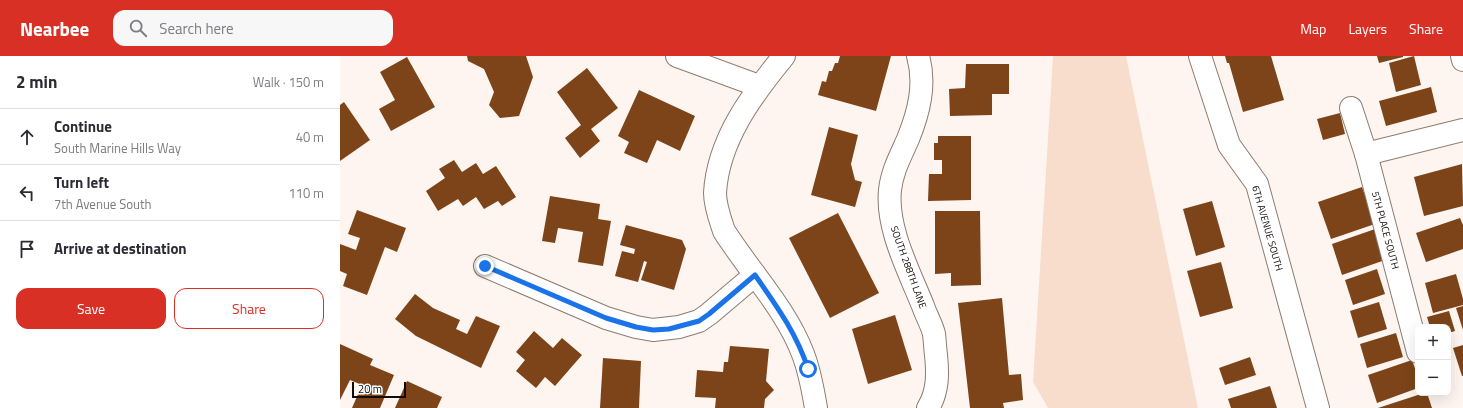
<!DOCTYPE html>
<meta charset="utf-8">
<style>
:root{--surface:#fff;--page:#f7f7f7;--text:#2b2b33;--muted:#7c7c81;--line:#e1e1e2;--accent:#d93025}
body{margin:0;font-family:"Titillium Web",sans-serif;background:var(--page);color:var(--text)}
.controls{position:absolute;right:12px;bottom:12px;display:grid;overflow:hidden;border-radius:8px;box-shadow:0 4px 16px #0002}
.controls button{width:36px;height:36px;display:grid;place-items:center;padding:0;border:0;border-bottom:1px solid var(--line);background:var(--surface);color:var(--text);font:20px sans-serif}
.scale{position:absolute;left:12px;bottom:10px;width:54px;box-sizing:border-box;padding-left:4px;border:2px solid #120b07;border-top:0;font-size:11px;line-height:14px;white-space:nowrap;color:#120b07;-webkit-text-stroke:3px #fff;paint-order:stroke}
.stop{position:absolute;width:12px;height:12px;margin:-9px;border:3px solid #1a73e8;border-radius:50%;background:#fff}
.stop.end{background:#1a73e8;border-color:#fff;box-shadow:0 1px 4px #0008}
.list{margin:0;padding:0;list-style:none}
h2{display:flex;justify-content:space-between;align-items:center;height:52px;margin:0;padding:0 16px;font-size:17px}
h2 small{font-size:13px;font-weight:400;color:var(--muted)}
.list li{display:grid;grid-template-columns:26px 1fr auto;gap:12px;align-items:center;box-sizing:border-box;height:56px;padding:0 16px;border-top:1px solid var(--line)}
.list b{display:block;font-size:15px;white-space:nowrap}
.list p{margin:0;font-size:13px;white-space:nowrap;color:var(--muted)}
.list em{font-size:13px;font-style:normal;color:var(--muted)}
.actions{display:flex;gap:8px;padding:12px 16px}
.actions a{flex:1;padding:9px 0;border:1px solid var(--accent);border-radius:12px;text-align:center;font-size:14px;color:var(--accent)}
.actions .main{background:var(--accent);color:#fff}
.icon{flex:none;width:22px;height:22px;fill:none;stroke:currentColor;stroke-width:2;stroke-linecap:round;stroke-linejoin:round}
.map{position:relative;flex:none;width:1123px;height:352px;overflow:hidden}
header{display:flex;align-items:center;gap:24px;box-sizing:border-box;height:56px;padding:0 20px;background:var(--accent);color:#fff}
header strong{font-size:19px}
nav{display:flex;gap:22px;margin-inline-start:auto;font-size:14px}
.search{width:280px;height:36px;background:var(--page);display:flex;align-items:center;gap:10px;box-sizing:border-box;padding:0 14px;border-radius:12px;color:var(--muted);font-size:15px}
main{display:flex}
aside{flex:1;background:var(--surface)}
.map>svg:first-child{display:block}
.green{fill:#f9ddcc}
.building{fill:#7c4418}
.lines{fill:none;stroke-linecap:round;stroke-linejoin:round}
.minor-casing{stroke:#8e7b6e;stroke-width:24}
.minor{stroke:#fff;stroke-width:22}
.route{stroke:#1a73e8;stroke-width:5}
.labels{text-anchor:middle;stroke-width:4;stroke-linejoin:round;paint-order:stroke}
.street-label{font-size:10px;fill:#120b07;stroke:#fff}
</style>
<header>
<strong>Nearbee</strong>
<div class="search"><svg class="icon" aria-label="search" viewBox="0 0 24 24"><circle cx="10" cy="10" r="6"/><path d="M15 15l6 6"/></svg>Search here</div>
<nav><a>Map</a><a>Layers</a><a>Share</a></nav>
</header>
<main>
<aside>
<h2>2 min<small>Walk · 150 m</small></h2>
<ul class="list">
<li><svg class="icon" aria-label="ahead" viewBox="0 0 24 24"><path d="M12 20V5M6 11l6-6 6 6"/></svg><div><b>Continue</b><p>South Marine Hills Way</p></div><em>40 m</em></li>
<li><svg class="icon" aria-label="left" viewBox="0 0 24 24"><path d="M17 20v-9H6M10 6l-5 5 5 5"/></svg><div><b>Turn left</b><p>7th Avenue South</p></div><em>110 m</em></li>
<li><svg class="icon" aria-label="arrive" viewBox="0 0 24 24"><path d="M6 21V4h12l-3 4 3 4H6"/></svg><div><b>Arrive at destination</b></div></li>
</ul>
<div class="actions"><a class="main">Save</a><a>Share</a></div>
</aside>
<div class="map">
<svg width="1123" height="352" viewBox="0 0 1123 352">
<rect width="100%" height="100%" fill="#fef5f0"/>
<path class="green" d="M713 0H786L858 352H708L693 326Z"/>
<g class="building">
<path d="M127 0H186L193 21 179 60 160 62 149 49 154 36 144 13 128 5Z"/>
<path d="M500 0H551L536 55 478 39 482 25 486 26 489 15H492L495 7H498Z"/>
<path d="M885 0H931L944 44 903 56 889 7H887Z"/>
<path d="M1037 0H1063V1L1039 7Z"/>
<path d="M1074 0 1081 29 1056 36 1049 7Z"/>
<path d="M67 1 95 51 51 75 39 53 55 44 40 16Z"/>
<path d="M626 8H669V38H652V59L610 60 609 33 625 32Z"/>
<path d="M247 12 278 52 251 73 260 85 240 102 225 82 241 69 217 36Z"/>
<path d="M1091 31 1097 56 1046 70 1039 45Z"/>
<path d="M299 34 355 60 340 95 317 84 307 107 284 97 289 86 278 80Z"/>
<path d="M4 46 30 84 0 105V49Z"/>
<path d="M1000 57 1005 78 983 84 977 63Z"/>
<path d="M489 71 518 79 511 108 515 124 522 126 515 151 471 139Z"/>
<path d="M598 80H631V144L588 145 589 118H602V104H594V87H598Z"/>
<path d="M114 104 122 116 136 107 143 118 156 110 176 141 162 150 158 145 144 153 136 141 123 150 118 143 98 155 86 135 105 122 99 113Z"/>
<path d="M1122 108 1123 150 1084 160 1074 121Z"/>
<path d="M1022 131 1035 168 991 183 978 146Z"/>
<path d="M210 140 260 148 258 163 271 165 263 210 238 206 243 176 218 172 215 187 202 185Z"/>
<path d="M872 145 885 191 856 200 843 153Z"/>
<path d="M17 154 66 172 57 196 45 191 27 239 3 230 7 218 0 215V188L16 194 20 182 8 178Z"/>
<path d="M595 155H640L641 229 611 230V217L595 218Z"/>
<path d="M498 157 539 237 490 262 449 182Z"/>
<path d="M1120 162 1123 169V193L1086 206 1076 177Z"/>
<path d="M286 169 342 184 346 193 334 234 301 224 307 206 304 205 298 226 275 220 282 195 294 198 295 193 280 189Z"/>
<path d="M1038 172 1048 203 1002 219 992 188Z"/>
<path d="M881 206 893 252 860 261 847 215Z"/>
<path d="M1037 213 1045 238 1013 249 1005 224Z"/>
<path d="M1116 218 1123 243V249L1093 257 1085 227Z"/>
<path d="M75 238 93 252 120 264 116 273 127 278 136 260 160 270 141 312 76 280 55 263Z"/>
<path d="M662 242 669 319 681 318 683 344 663 347 664 352H630L618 247Z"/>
<path d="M1039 246 1047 273 1018 282 1010 255Z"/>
<path d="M1123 250V274L1116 252Z"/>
<path d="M1109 255 1115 275 1108 277V271H1090L1087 261Z"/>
<path d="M555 259 572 314 528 328 512 273Z"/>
<path d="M194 275 213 292 222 282 242 299 215 330 205 321 196 332 176 315 185 304 176 296Z"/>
<path d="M1056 277 1063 301 1027 312 1020 288Z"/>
<path d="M0 288 33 303 30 309 54 319 40 352H12L22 329 10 324 0 344Z"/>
<path d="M1123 289V320H1122L1113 292Z"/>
<path d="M390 290 429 293 426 325 434 334 425 343 424 352H375L376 342 355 341 357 314 383 316 384 306H388Z"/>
<path d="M910 301 916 319 885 329 879 312Z"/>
<path d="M263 302 301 305 299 352H260Z"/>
<path d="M1072 304 1078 321V332L1037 347 1028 319Z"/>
<path d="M67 325 102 341 97 352H55Z"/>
<path d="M930 330 937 352H891L888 343Z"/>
<path d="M1084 337H1087L1092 352H1038Z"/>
</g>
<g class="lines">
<g class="minor-casing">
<g id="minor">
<path d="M337 0 419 30"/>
<path d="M444 0C412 39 378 84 375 137 375 150 380 163 384 175 410 216 446 253 463 298 470 316 473 334 476 352"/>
<path d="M578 0C586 28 579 56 568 83 561 99 552 115 550 134 546 172 569 215 583 250 586 259 592 269 594 278 595 285 595 292 596 299 598 318 598 336 588 352"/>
<path d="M860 0 889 89 917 128 978 352"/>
<path d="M1122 0 1123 4"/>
<path d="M1011 52 1026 98 1078 296"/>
<path d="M1026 98 1123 74"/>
<path d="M145 210 266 262 296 271 313 274 339 271 359 265 369 258 415 219"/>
</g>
</g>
<use href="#minor" class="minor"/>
</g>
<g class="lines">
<path class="route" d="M145 210 266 262 296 271 313 274 329 273 359 265 369 258 415 219C436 249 457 278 468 313"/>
</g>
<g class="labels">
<g class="street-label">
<text transform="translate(928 172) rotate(74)" y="4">6TH AVENUE SOUTH</text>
<text transform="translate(1046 174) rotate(75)" y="4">5TH PLACE SOUTH</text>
<text transform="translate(569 211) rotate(70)" y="4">SOUTH 288TH LANE</text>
</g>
</g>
</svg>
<div class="controls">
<button>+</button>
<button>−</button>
</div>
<div class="scale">20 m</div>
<div class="stop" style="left:468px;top:313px"></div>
<div class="stop end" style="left:145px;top:210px"></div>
</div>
</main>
